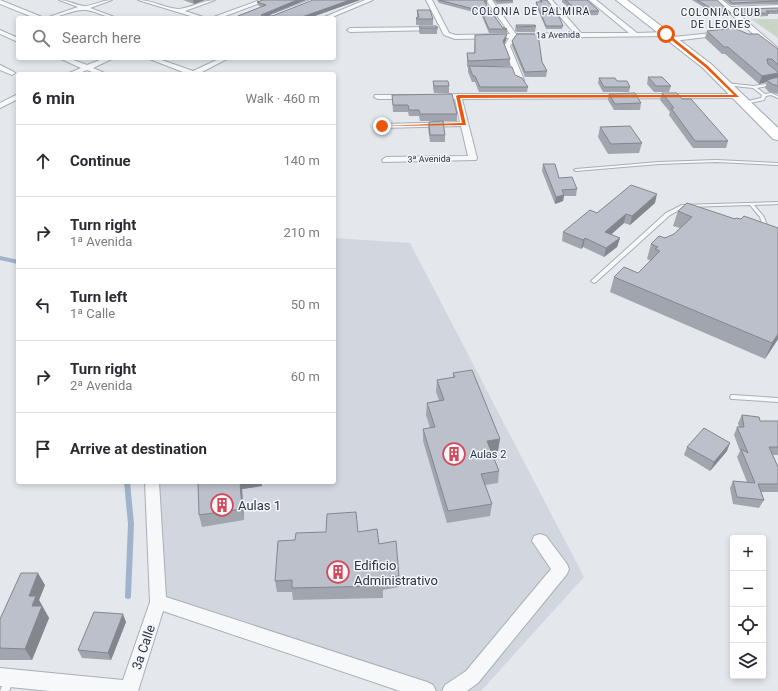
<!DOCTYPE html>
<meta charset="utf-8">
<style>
:root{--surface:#fff;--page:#f7f7f7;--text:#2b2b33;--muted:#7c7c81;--line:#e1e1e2}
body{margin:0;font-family:Roboto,sans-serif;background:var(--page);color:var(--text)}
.controls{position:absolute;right:12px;bottom:12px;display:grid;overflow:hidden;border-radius:4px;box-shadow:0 2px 6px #0003}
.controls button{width:36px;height:36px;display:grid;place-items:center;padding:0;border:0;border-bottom:1px solid var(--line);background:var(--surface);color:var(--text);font:20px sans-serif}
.stop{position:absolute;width:12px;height:12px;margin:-9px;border:3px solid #ea580c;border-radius:50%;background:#fff}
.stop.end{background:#ea580c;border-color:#fff;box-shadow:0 1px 4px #0008}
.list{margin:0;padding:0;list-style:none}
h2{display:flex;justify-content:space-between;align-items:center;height:52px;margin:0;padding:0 16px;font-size:17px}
h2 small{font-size:13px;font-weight:400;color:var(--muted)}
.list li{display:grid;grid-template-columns:26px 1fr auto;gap:12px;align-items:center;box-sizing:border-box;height:72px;padding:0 16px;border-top:1px solid var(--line)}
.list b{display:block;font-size:15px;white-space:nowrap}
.list p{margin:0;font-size:13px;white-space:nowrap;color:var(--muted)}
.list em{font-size:13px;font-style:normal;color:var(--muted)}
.icon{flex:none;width:22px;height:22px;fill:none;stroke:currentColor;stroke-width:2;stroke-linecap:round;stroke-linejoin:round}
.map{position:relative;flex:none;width:778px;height:691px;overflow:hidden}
.search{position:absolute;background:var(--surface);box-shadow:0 2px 6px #0003;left:16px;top:16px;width:320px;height:44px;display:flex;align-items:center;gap:10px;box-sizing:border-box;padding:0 14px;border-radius:4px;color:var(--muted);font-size:15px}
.panel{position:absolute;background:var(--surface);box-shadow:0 2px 6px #0003;left:16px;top:72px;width:320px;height:412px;border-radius:4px}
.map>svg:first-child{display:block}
.built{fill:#d2d6de}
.green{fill:#c9d6c5}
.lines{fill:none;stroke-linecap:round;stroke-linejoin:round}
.stream-far1{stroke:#9fb4cc;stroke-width:4}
.stream{stroke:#9fb4cc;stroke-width:6}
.service-casing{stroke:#a9aeb7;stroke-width:2}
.minor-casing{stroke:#a9aeb7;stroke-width:2}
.primary-casing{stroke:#a3abb8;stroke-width:2}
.service{fill:#f7f8fa;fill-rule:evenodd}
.minor{fill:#f7f8fa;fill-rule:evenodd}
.primary{fill:#fff;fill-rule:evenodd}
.wall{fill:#a1a5ae}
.shaded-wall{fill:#83868d}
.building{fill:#bbc0ca;stroke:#83868d}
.route{fill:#ea580c}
.labels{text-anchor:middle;stroke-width:3;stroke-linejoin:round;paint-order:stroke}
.far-street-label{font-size:9px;fill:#2b3445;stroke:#f4f6f9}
.far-neighbourhood-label{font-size:10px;letter-spacing:1px;fill:#1d2536;stroke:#f4f6f9}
.poi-label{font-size:11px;fill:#2b3445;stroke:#f4f6f9;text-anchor:start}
.near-poi-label{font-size:13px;fill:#2b3445;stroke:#f4f6f9;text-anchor:start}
.near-street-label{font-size:13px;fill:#2b3445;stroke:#f4f6f9}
</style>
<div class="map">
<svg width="778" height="691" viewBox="0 0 778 691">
<rect width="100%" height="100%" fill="#e4e7ec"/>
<path class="built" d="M334 238 410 243 584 577 481 691H398L158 602 151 482H334Z"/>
<path class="green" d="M751 19H778V38Z"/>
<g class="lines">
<path class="stream-far1" d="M0 258 18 262"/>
<path class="stream" d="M127 482 131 524 128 596"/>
<g class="service-casing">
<g id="service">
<path d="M778 82V84L757 88 765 94 771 93 778 96V98L771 95 766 96 764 100 745 104H744V102L761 98 762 95 753 88 725 85 723 84 725 83 754 86Z"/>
<path d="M716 160 778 163V165L716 162 659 164 576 171 574 170 576 169 659 162Z"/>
<path d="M778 202V204L754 205 764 217 767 225 761 228 759 227 762 224 760 217 750 205 685 207 670 215 596 282 594 283 591 281 666 213 682 205Z"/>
<path d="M731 395H733L778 398V402L733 399H731L730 397Z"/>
<path d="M9 675 12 677 14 680 9 691H0L6 677Z"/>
</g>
</g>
<g class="minor-casing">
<g id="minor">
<path d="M0 0 42 17 43 18H35L0 4Z"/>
<path d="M59 0C68 0 75 5 84 6 93 6 102 0 112 0L90 8 117 18C105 18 93 9 83 10 71 10 59 18 46 18L78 7Z"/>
<path d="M138 0C152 0 165 8 178 9 189 9 202 0 215 0L185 11 206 18H197Z"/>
<path d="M260 0H268L220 18H211Z"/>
<path d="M310 0H318L272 18H263Z"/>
<path d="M365 0H373L330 18H322Z"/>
<path d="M426 0H432L449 33 456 35 510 34 486 0H492L516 34 574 33 546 0H552L581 33H629L589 0H596L637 33 666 32 669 34 666 36 516 38 510 46 524 80 520 82 516 80 504 46 509 38 455 39 444 35Z"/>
<path d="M715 0H722L731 7 778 5V9L735 11 778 48V53L760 40Z"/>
<path d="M437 27V29L435 30 350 32 347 30 350 28Z"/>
<path d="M0 30 18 38V42L0 34Z"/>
<path d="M722 32 724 33V35L673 41 670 39 673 37Z"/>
<path d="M59 58H68L87 65 105 58H114L93 68 107 74H97L87 70 77 74H67L81 68Z"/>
<path d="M147 58H156L193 71 221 58H229L198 74H188Z"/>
<path d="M0 65 14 72 15 73 12 75 0 70Z"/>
<path d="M18 94V99L0 108V103Z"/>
<path d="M458 94H738L742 96 738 98 462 99 477 158 476 160 383 162 382 160 386 157 468 156 461 126 382 128 378 126 382 124 460 122 455 99H437L433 97 437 95Z"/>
<path d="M375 95H408L412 97 408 99H378L374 97Z"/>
<path d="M145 482H159L166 597 427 682 433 685 436 691H400L163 611 138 691H49L0 686V668L123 680 150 602Z"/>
<path d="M540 534 546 536 567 564 569 569 567 574 478 683 467 691H442L445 685 466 671 551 569 532 541 534 536Z"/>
</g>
</g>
<g class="primary-casing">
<path id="primary" d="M616 0H627L711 64 778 128V140L773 139 703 68Z"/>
</g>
<use href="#service" class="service"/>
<use href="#minor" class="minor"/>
<use href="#primary" class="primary"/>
</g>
<g class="wall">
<path d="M183 0H205L194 4Z"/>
<path d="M263 0H306L268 15 272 16 313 0H360L309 18H238V16L261 7 258 5 257 2Z"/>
<path d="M437 0H487V4H486L502 27 507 29V33H489L481 14 439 3Z"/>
<path d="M493 0H513V3L497 4Z"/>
<path d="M539 0H547L563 26 562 29H546L536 5V2H540Z"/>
<path d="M562 0H587L599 11 598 15 578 16 562 2Z"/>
<path d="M692 0H717L731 13 730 16H724L719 13 712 12Z"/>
<path d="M724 0H778V4L731 5Z"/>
<path d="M778 8V14H768V16L744 17 739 12 740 9Z"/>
<path d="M417 10 433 19V25H416V18L417 17Z"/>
<path d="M516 25 536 26 535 32H517L515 31Z"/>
<path d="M419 26 437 28V34H420L419 32Z"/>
<path d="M707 31 778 49V94L769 92 765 88 767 82 759 84 725 54H722L705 38Z"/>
<path d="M475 35 506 40 504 43 510 59V66L479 67 515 75 528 87 527 92H479L475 82H472L468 72V67H467V53H474Z"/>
<path d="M512 41 542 62 547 71 546 77H525L512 46Z"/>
<path d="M648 77 671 86 669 92H654L647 84Z"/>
<path d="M599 78 617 81 630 87 629 92H603L598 83Z"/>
<path d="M433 81 449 86V93H434L433 88Z"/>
<path d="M662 93 682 99 728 141 726 148H693L669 115 670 112 660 100Z"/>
<path d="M609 94 641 103 640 110H614L608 100Z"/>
<path d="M392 95 457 114V121H420L419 116H409L408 112H393Z"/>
<path d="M429 122 445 135V142H430L428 128Z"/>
<path d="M600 127 642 143 639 153 608 154 598 137Z"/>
<path d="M543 164 559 178 577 189 576 196H564L563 201 555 204 542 171Z"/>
<path d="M655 203 630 225 624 223 611 235 620 238 617 247 604 257 583 247 581 249 562 241 563 232 597 213Z"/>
<path d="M687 203 778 339 765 359 610 292 614 277 638 273 651 261 647 259 651 244 674 234 680 228 673 226 678 211Z"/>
<path d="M453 373 498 451 491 452 499 471 498 483 485 485 492 504 490 516 447 523 423 441V429L430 428 426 415 427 403 439 400 436 392 437 380 453 378Z"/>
<path d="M742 415 760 421H778V455H773L778 467V492H761L764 500 759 508 733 504 730 488 733 481 747 482 737 457 740 451 734 435 737 427H739L738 423Z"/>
<path d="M687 447 727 451 710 471 684 455Z"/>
<path d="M198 482 262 486 242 489 244 520 202 527 199 515Z"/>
<path d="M358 532 379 544 399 576V587L383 590V598L293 600 292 592H277L275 581 295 540Z"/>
<path d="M45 585 39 600 49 618 32 660H0V619Z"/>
<path d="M126 622 111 660 82 658 78 650Z"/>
</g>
<g class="shaded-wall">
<path d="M193 0H205L194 4Z"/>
<path d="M297 0H306L262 18 261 15Z"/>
<path d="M350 0H360L309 18H299Z"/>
<path d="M507 34 506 40 503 47V41Z"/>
<path d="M778 73V76L777 81 767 80V82L759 84 762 76Z"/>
<path d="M657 194 655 203 630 225 632 216Z"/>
<path d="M564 195 563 201 555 204 556 197Z"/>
<path d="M626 214 624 223 603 241 605 232Z"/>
<path d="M585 238 583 247 581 249 583 240Z"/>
<path d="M620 238 617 247 604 257 606 248Z"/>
<path d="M778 334V339L765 359 772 343Z"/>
<path d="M500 439 498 451 485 454 487 441Z"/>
<path d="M730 443 727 451 710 471 714 462Z"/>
<path d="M240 482H262V486L242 489 244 520 242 509Z"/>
<path d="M38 573 45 585 39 600 49 618 32 660 25 649 32 606 29 596Z"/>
<path d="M123 614 126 622 111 660 108 653Z"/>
</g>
<g class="building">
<path d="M263 0H297L261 15 272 16 313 0H350L299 18H242L243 17 238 16 266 5 257 2Z"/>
<path d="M439 0H487V1H484L502 27 507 29H489L481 11Z"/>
<path d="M496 0H513L497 1Z"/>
<path d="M541 0H547L558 14 563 26H546L536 2H542Z"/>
<path d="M565 0H587L599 11H579Z"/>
<path d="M697 0H717L731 13H724L720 10 712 9Z"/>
<path d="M729 0H778V1L732 3Z"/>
<path d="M778 8V11H766L769 13 745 14 740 9Z"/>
<path d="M417 10H430L433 19H417L416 18 419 17Z"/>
<path d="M516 25H535L536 26 517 27Z"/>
<path d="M419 26H436L437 28H420Z"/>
<path d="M734 28 748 34H758L778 49V65L772 59H767L768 64 778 72V73L762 76 728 47H724L707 31Z"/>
<path d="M507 34 503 41 510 59 468 61 467 53H475V35Z"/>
<path d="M517 34H538L542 62 547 71 525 72 512 41Z"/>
<path d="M469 66 512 67 515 75 522 78 528 87H480L475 76H473Z"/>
<path d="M648 77H662L671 86H656Z"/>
<path d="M778 77V86L772 84 767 80Z"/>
<path d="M599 78H615L617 81H627L630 87H604Z"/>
<path d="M433 81H448L449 86H434Z"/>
<path d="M635 93 641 103 615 104 609 94Z"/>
<path d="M662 93H677L682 99H691L728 141H695L671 108H674Z"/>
<path d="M452 94 457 114H420L419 110H409L408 105H393L392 95Z"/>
<path d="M443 121 445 135H430L429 122Z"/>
<path d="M630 126 642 143 611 144 600 127Z"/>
<path d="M543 164H555L559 178 572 177 577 189 562 190 564 195 556 197Z"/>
<path d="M631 185 657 194 632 216 626 214 605 232 620 238 606 248 585 238 583 240 563 232 590 210 597 213Z"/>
<path d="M687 203 735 219 736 218 741 219 744 216 778 228V334L772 343 614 277 624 267 638 273 660 251 655 249 658 247 651 244 659 236 665 238 674 234 692 217 678 211Z"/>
<path d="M472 370 500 439 487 441 499 471 481 474 492 504 448 511 423 429 435 427 427 403 444 400 437 380 455 377 453 373Z"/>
<path d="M742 415 759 417 760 421H778V447H769L778 467V484H758L764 500 737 497 733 481 755 483 741 449 748 453 737 427H744Z"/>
<path d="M704 428 730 443 714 462 687 447Z"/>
<path d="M198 482H240L242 509 199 515Z"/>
<path d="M356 512 358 532 377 529 379 544 396 541 399 576 383 578V586L292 588V580L275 581 278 541 295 540 296 533 326 532 327 514Z"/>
<path d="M21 573H38L29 596H36L32 606H42L25 649 0 648V619Z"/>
<path d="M94 612 123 614 108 653 78 650Z"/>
</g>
<path class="route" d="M667 33 708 66 739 97 460 98 466 125 379 126 462 123 456 96 458 95H734L705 67 664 34Z"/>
<defs>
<g id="building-ring" transform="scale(1.15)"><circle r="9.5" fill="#f4f6f9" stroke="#d1495b" stroke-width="1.5"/><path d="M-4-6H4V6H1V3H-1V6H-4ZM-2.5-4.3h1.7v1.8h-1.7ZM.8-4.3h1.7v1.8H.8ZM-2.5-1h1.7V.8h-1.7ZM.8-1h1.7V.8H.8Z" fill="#d1495b"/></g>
</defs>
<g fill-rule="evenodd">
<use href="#building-ring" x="454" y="454"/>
<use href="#building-ring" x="222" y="505"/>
<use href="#building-ring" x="338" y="572"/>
</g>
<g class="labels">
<g class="far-street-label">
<text transform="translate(558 35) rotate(-1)" y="3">1a Avenida</text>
<text transform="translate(429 159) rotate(-1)" y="3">3ª Avenida</text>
</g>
<g class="far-neighbourhood-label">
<text x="531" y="15">COLONIA DE PALMIRA</text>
<text x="721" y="16">COLONIA CLUB<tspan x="721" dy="12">DE LEONES</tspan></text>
</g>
<g class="poi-label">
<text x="470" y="458">Aulas 2</text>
</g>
<g class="near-poi-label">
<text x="238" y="510">Aulas 1</text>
<text x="354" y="570">Edificio<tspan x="354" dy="15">Administrativo</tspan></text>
</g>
<g class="near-street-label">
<text transform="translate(143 647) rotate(-71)" y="5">3a Calle</text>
</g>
</g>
</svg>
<div class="controls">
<button>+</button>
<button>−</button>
<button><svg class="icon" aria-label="locate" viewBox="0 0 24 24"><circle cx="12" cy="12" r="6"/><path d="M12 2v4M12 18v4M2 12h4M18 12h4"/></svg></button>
<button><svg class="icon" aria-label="layers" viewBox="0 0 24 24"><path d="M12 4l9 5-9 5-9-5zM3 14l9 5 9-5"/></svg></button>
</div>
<div class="stop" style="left:666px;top:34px"></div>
<div class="stop end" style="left:382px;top:126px"></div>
<div class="search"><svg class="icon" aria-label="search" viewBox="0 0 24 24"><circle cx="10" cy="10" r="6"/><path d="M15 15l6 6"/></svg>Search here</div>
<section class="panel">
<h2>6 min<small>Walk · 460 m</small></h2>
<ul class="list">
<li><svg class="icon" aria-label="ahead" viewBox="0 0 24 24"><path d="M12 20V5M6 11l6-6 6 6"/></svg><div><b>Continue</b></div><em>140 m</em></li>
<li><svg class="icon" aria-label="right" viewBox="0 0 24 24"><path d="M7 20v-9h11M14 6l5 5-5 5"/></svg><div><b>Turn right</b><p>1ª Avenida</p></div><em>210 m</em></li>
<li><svg class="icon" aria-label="left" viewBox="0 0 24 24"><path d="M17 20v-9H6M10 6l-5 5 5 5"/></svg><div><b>Turn left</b><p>1ª Calle</p></div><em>50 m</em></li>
<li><svg class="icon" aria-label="right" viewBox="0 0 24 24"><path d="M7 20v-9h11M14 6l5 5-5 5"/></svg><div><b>Turn right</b><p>2ª Avenida</p></div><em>60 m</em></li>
<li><svg class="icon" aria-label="arrive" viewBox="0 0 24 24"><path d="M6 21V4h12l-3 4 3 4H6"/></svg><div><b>Arrive at destination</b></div></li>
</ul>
</section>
</div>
